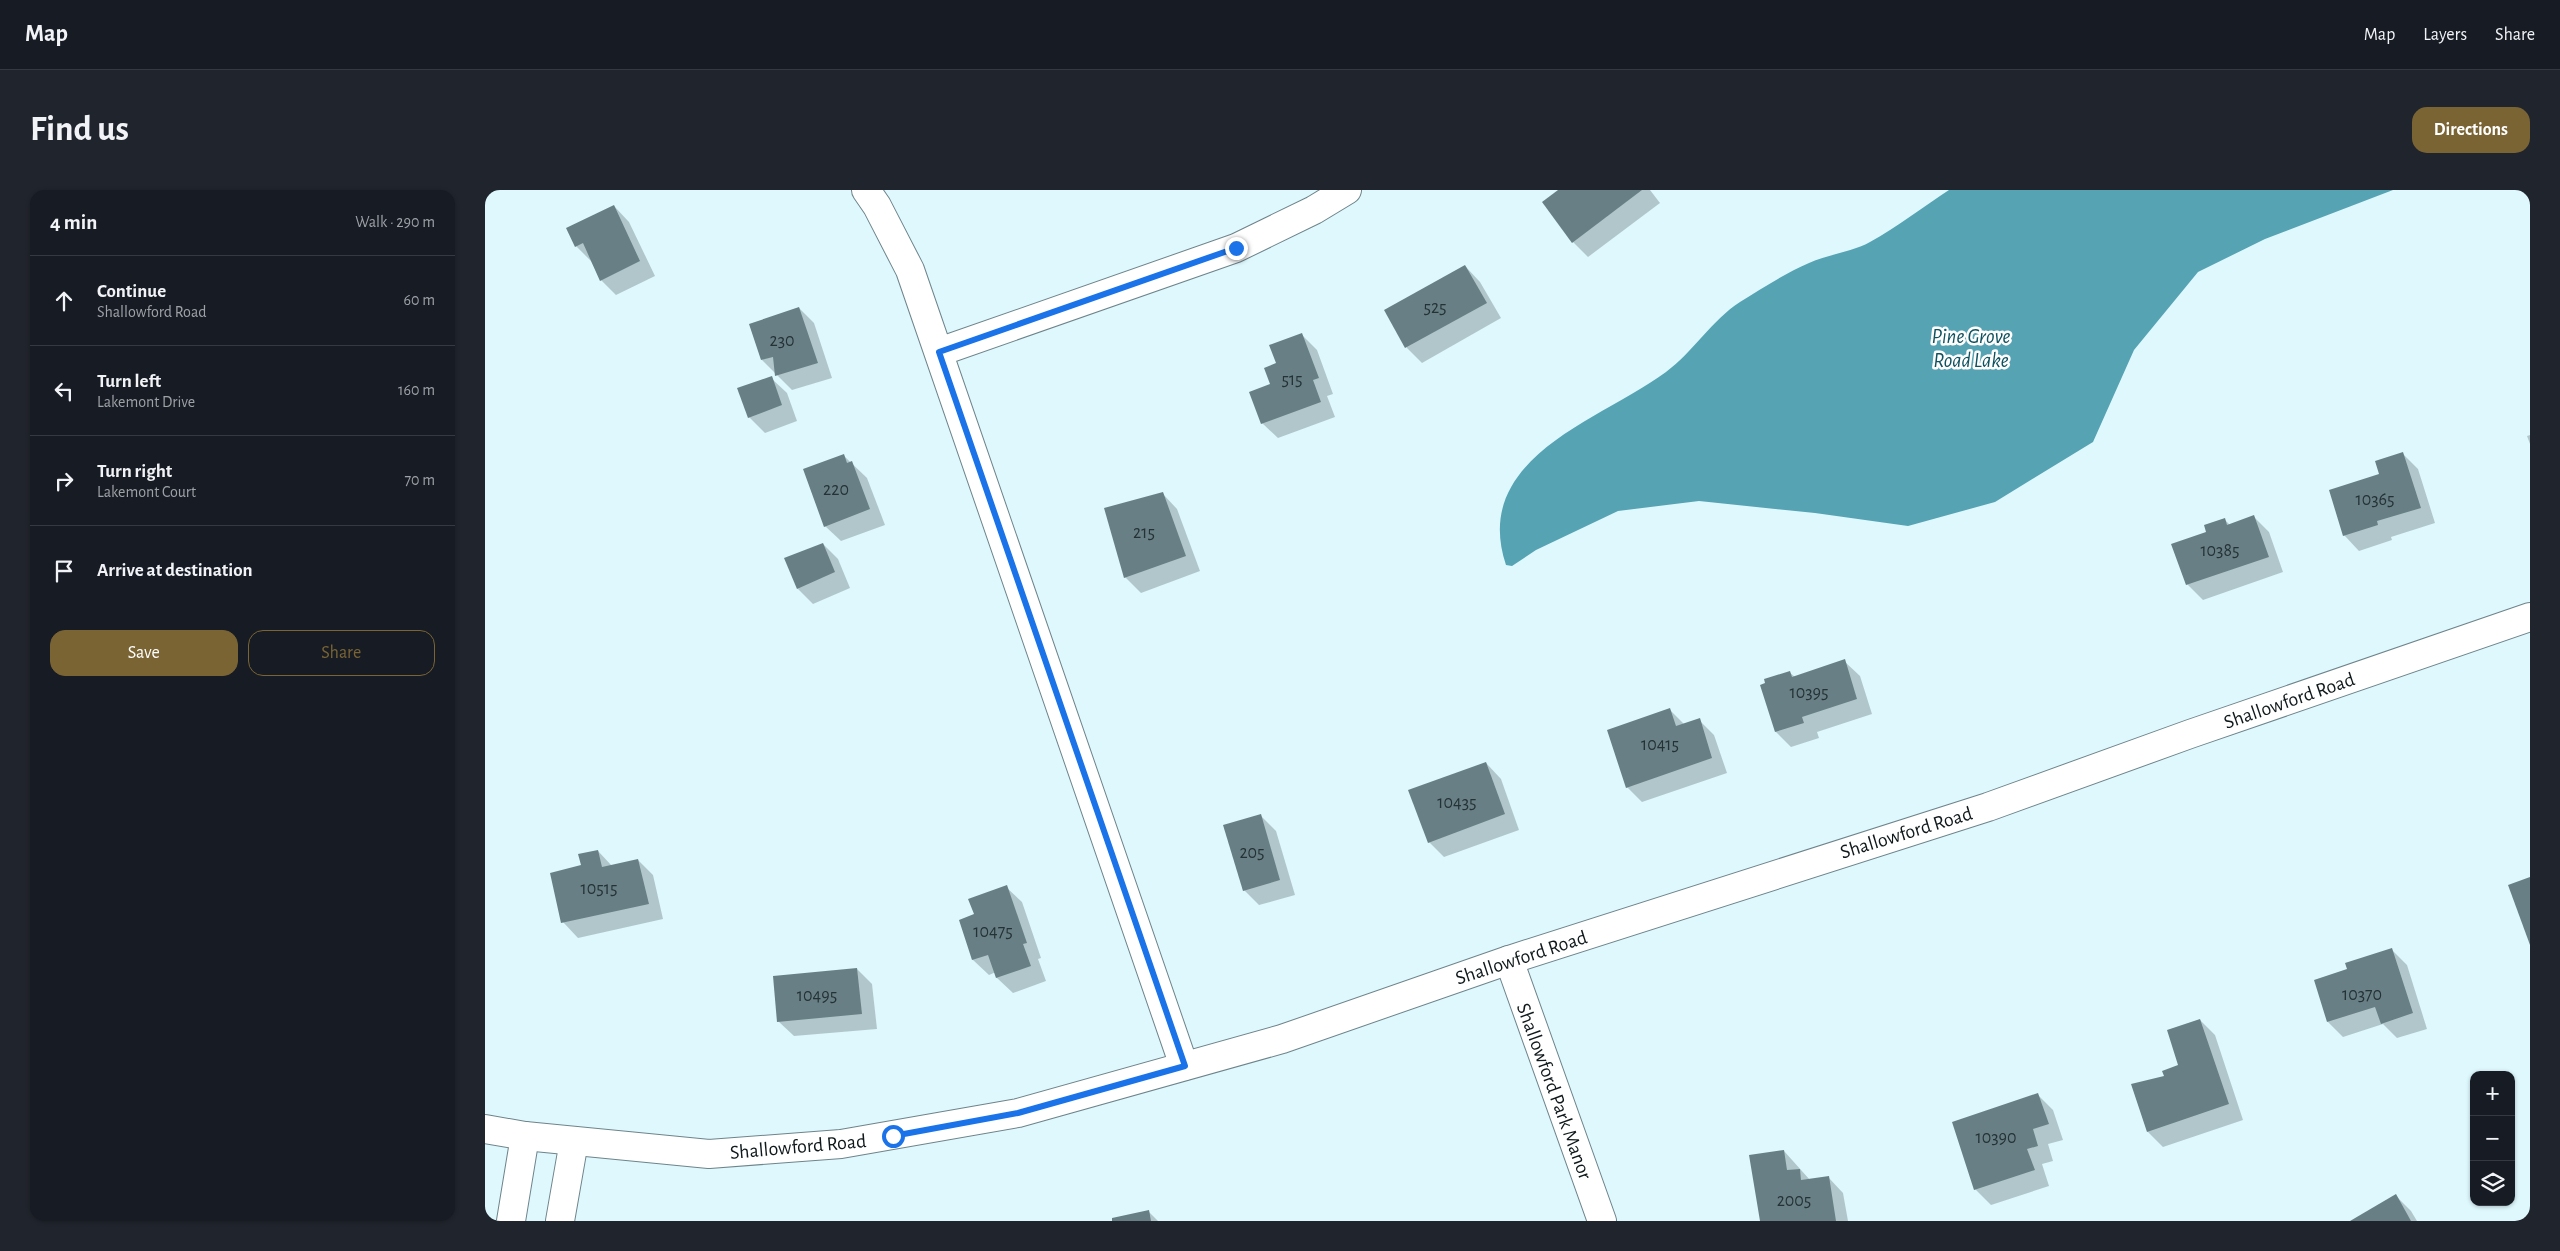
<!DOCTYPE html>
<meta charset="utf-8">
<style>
:root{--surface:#171b24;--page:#20242c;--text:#f1f3f6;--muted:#9ea1a6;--line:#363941;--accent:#7a6434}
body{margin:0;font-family:"Alegreya Sans",sans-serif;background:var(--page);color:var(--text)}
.controls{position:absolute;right:15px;bottom:15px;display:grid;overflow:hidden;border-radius:10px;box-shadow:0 1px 4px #0004}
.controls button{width:45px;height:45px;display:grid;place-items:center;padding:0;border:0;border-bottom:1px solid var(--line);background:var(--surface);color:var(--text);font:25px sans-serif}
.stop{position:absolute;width:15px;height:15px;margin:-11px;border:4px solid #1a73e8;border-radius:50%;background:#fff}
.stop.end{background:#1a73e8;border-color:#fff;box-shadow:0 1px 5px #0008}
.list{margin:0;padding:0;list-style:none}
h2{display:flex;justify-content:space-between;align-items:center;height:65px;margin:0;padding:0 20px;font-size:21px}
h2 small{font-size:16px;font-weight:400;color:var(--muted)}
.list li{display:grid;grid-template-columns:32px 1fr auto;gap:15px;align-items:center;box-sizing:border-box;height:90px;padding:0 20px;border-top:1px solid var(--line)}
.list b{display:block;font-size:19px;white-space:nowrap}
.list p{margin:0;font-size:16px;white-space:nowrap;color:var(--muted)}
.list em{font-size:16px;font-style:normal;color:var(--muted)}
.actions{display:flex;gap:10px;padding:15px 20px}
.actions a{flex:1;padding:11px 0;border:1px solid var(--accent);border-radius:15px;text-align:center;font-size:18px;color:var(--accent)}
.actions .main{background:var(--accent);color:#fff}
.icon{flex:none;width:28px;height:28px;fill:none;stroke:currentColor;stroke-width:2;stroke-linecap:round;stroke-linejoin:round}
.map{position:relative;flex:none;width:2045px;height:1031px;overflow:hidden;border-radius:15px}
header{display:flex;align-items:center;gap:30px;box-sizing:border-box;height:70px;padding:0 25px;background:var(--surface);border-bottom:1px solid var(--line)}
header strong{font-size:24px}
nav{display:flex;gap:28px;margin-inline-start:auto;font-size:18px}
.intro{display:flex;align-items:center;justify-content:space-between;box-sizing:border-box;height:120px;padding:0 30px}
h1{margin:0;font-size:35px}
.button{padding:12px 22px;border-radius:15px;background:var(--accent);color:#fff;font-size:18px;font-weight:700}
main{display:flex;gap:30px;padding:0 30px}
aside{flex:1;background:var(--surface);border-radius:15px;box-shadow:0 1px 4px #0004}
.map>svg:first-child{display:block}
.water{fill:#56a3b4}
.shadow{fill:#0003}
.building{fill:#688085}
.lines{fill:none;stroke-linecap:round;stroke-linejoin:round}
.minor-casing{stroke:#6d848a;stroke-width:30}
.minor{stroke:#fff;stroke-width:28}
.route{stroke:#1a73e8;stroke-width:6}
.labels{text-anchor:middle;stroke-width:5;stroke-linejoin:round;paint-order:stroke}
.number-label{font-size:18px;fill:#253235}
.street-label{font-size:20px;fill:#0f181a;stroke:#fff}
.water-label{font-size:21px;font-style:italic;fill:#0e525f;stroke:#fff}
</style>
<header>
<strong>Map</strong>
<nav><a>Map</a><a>Layers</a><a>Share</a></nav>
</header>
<div class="intro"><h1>Find us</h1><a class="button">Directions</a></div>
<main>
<aside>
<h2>4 min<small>Walk · 290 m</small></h2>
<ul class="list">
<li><svg class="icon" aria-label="ahead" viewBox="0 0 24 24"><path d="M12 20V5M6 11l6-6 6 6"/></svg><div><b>Continue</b><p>Shallowford Road</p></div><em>60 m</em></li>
<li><svg class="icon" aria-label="left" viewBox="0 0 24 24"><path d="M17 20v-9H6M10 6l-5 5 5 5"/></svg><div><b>Turn left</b><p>Lakemont Drive</p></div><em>160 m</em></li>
<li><svg class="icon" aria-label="right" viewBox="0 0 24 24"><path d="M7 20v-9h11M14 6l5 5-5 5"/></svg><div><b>Turn right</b><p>Lakemont Court</p></div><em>70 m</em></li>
<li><svg class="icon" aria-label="arrive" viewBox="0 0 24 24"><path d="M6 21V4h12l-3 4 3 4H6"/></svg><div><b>Arrive at destination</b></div></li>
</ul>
<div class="actions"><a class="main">Save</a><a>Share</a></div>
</aside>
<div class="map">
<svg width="2045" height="1031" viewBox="0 0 2045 1031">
<rect width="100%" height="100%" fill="#def8fe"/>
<path class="water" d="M1464 0H1908L1780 49 1713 82 1649 160 1608 252 1510 312 1423 336 1330 323 1214 311 1133 321 1051 360 1027 376 1021 375C985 267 1116 230 1181 182 1208 162 1227 130 1255 112 1277 98 1301 83 1324 73 1344 64 1367 62 1385 52 1412 37 1438 17 1464 0Z"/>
<g class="shadow">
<path d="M1076 0H1165L1175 13 1103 67 1088 52Z"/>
<path d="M129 16 144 32 170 86 131 105 116 90 106 71 91 56Z"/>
<path d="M980 76 995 92 1016 128 937 173 922 158 901 121Z"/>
<path d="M314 118 329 133 347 188 307 200 277 170Z"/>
<path d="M816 144 832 160 848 204 842 206 850 227 793 248 777 233 787 195Z"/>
<path d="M286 188 302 203 312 231 280 243 264 227 253 199Z"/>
<path d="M2045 245V254L2042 246Z"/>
<path d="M1918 264 1933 279 1950 333 1906 347 1907 350 1874 361 1859 345Z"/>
<path d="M358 265 382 288 400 335 356 351 340 336Z"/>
<path d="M677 303 692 319 715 381 656 403 640 387Z"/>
<path d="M1769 327 1784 342 1798 382 1718 410 1702 394 1723 343 1739 329 1745 335Z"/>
<path d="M338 354 353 369 365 398 328 414 313 399Z"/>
<path d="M1359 471 1375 486 1387 524 1332 542 1334 548 1306 557 1291 542 1282 494 1304 482 1310 487Z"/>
<path d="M1185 520 1199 534 1214 530 1229 545 1242 583 1157 612 1142 597Z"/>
<path d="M1001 573 1016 589 1034 640 959 667 944 652Z"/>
<path d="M776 626 791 641 810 705 774 715 759 700Z"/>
<path d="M113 661 127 676 153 670 168 685 178 729 93 748 78 732 98 676Z"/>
<path d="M521 697 537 712 556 768 553 769 561 791 528 803 512 788 511 782 504 785 488 770 475 731 490 725Z"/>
<path d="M1907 760 1922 775 1942 839 1912 848 1898 834 1858 847 1843 832 1864 780Z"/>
<path d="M372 779 387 794 392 839 309 846 293 831Z"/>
<path d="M1715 830 1730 845 1758 930 1678 957 1663 942 1681 887 1695 876Z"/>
<path d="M1553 905 1568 920 1578 950 1563 954 1568 971 1557 974 1564 996 1506 1015 1490 999Z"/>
<path d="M1299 961 1325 990 1343 987 1358 1003 1363 1031H1276Z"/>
<path d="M1911 1006 1926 1021 1932 1031H1867Z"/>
<path d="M663 1021 673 1031H629Z"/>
</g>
<g class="building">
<path d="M1073 0H1157L1087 53 1057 12Z"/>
<path d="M129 15 155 71 115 91 98 53 90 57 81 38Z"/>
<path d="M980 75 1002 113 920 158 899 120Z"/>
<path d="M314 117 333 173 290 186 288 167 276 170 264 134Z"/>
<path d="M817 143 834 188 828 190 836 212 776 234 764 202 785 194 779 178 791 173 784 155Z"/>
<path d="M287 186 297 215 263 228 252 198Z"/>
<path d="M1918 262 1936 318 1892 331 1893 335 1858 346 1844 300 1894 284 1890 271Z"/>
<path d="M359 264 362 273 367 271 385 319 339 337 318 279Z"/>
<path d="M678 302 701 366 639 388 619 318Z"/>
<path d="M1769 325 1784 367 1701 395 1686 354 1721 342 1719 335 1740 328 1742 335Z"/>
<path d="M338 353 350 382 312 399 299 368Z"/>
<path d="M1360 469 1372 509 1317 527 1319 533 1290 542 1275 495 1280 493 1279 489 1305 481 1307 487Z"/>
<path d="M1185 518 1191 536 1215 528 1227 568 1141 598 1122 540Z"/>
<path d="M1001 572 1020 624 943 653 923 600Z"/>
<path d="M776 624 795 690 758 701 738 635Z"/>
<path d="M113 660 117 677 153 669 164 714 76 733 65 683 96 675 93 664Z"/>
<path d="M2045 687V755L2023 695Z"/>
<path d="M522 695 542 753 538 754 546 776 511 788 503 765 487 770 474 730 489 724 483 709Z"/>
<path d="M1907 758 1928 823 1896 834 1890 817 1842 832 1829 790 1862 779 1860 773Z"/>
<path d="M372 778 377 824 292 832 288 786Z"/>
<path d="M1715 829 1744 914 1662 942 1646 894 1679 886 1677 881 1693 875 1682 840Z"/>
<path d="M1553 903 1564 934 1548 939 1553 956 1542 959 1550 980 1489 1000 1467 932Z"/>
<path d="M1299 960 1302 980 1315 979 1316 990 1344 986 1351 1031H1275L1264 965Z"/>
<path d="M1911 1004 1926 1031H1865Z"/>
<path d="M664 1020 666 1031H627V1028Z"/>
</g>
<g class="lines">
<g class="minor-casing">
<g id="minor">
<path d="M381 0 392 16 425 80 699 876"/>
<path d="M454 162 751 58 829 20 862 0"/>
<path d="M1024 770 1117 1031"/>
<path d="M0 939 40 946 224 964 356 954 533 923 797 849 1024 770 1503 617 1705 544 2045 427"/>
<path d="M26 1031 40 946"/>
<path d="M75 1031 89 951"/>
</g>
</g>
<use href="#minor" class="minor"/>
</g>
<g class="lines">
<path class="route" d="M408 946 533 923 700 876 454 162 751 58"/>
</g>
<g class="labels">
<g class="number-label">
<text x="950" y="123">525</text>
<text x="297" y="156">230</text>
<text x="807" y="195">515</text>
<text x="351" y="305">220</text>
<text x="1890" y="315">10365</text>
<text x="659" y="348">215</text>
<text x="1735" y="366">10385</text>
<text x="1324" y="508">10395</text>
<text x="1175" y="560">10415</text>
<text x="972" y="618">10435</text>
<text x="767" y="668">205</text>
<text x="114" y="704">10515</text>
<text x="508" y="747">10475</text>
<text x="1877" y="810">10370</text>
<text x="332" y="811">10495</text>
<text x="1511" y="953">10390</text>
<text x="1309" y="1016">2005</text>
</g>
<g class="street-label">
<text transform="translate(1804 510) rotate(-19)" y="7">Shallowford Road</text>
<text transform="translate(1421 642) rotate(-17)" y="7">Shallowford Road</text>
<text transform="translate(1036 767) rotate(-18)" y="7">Shallowford Road</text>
<text transform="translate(1070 901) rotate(70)" y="7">Shallowford Park Manor</text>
<text transform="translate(313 956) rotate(-5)" y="7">Shallowford Road</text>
</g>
<g class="water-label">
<text x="1486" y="153">Pine Grove<tspan x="1486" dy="24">Road Lake</tspan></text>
</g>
</g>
</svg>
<div class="controls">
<button>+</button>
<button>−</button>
<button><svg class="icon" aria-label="layers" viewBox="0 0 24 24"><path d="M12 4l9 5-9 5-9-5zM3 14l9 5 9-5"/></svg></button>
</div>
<div class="stop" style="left:408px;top:946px"></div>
<div class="stop end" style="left:751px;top:58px"></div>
</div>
</main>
